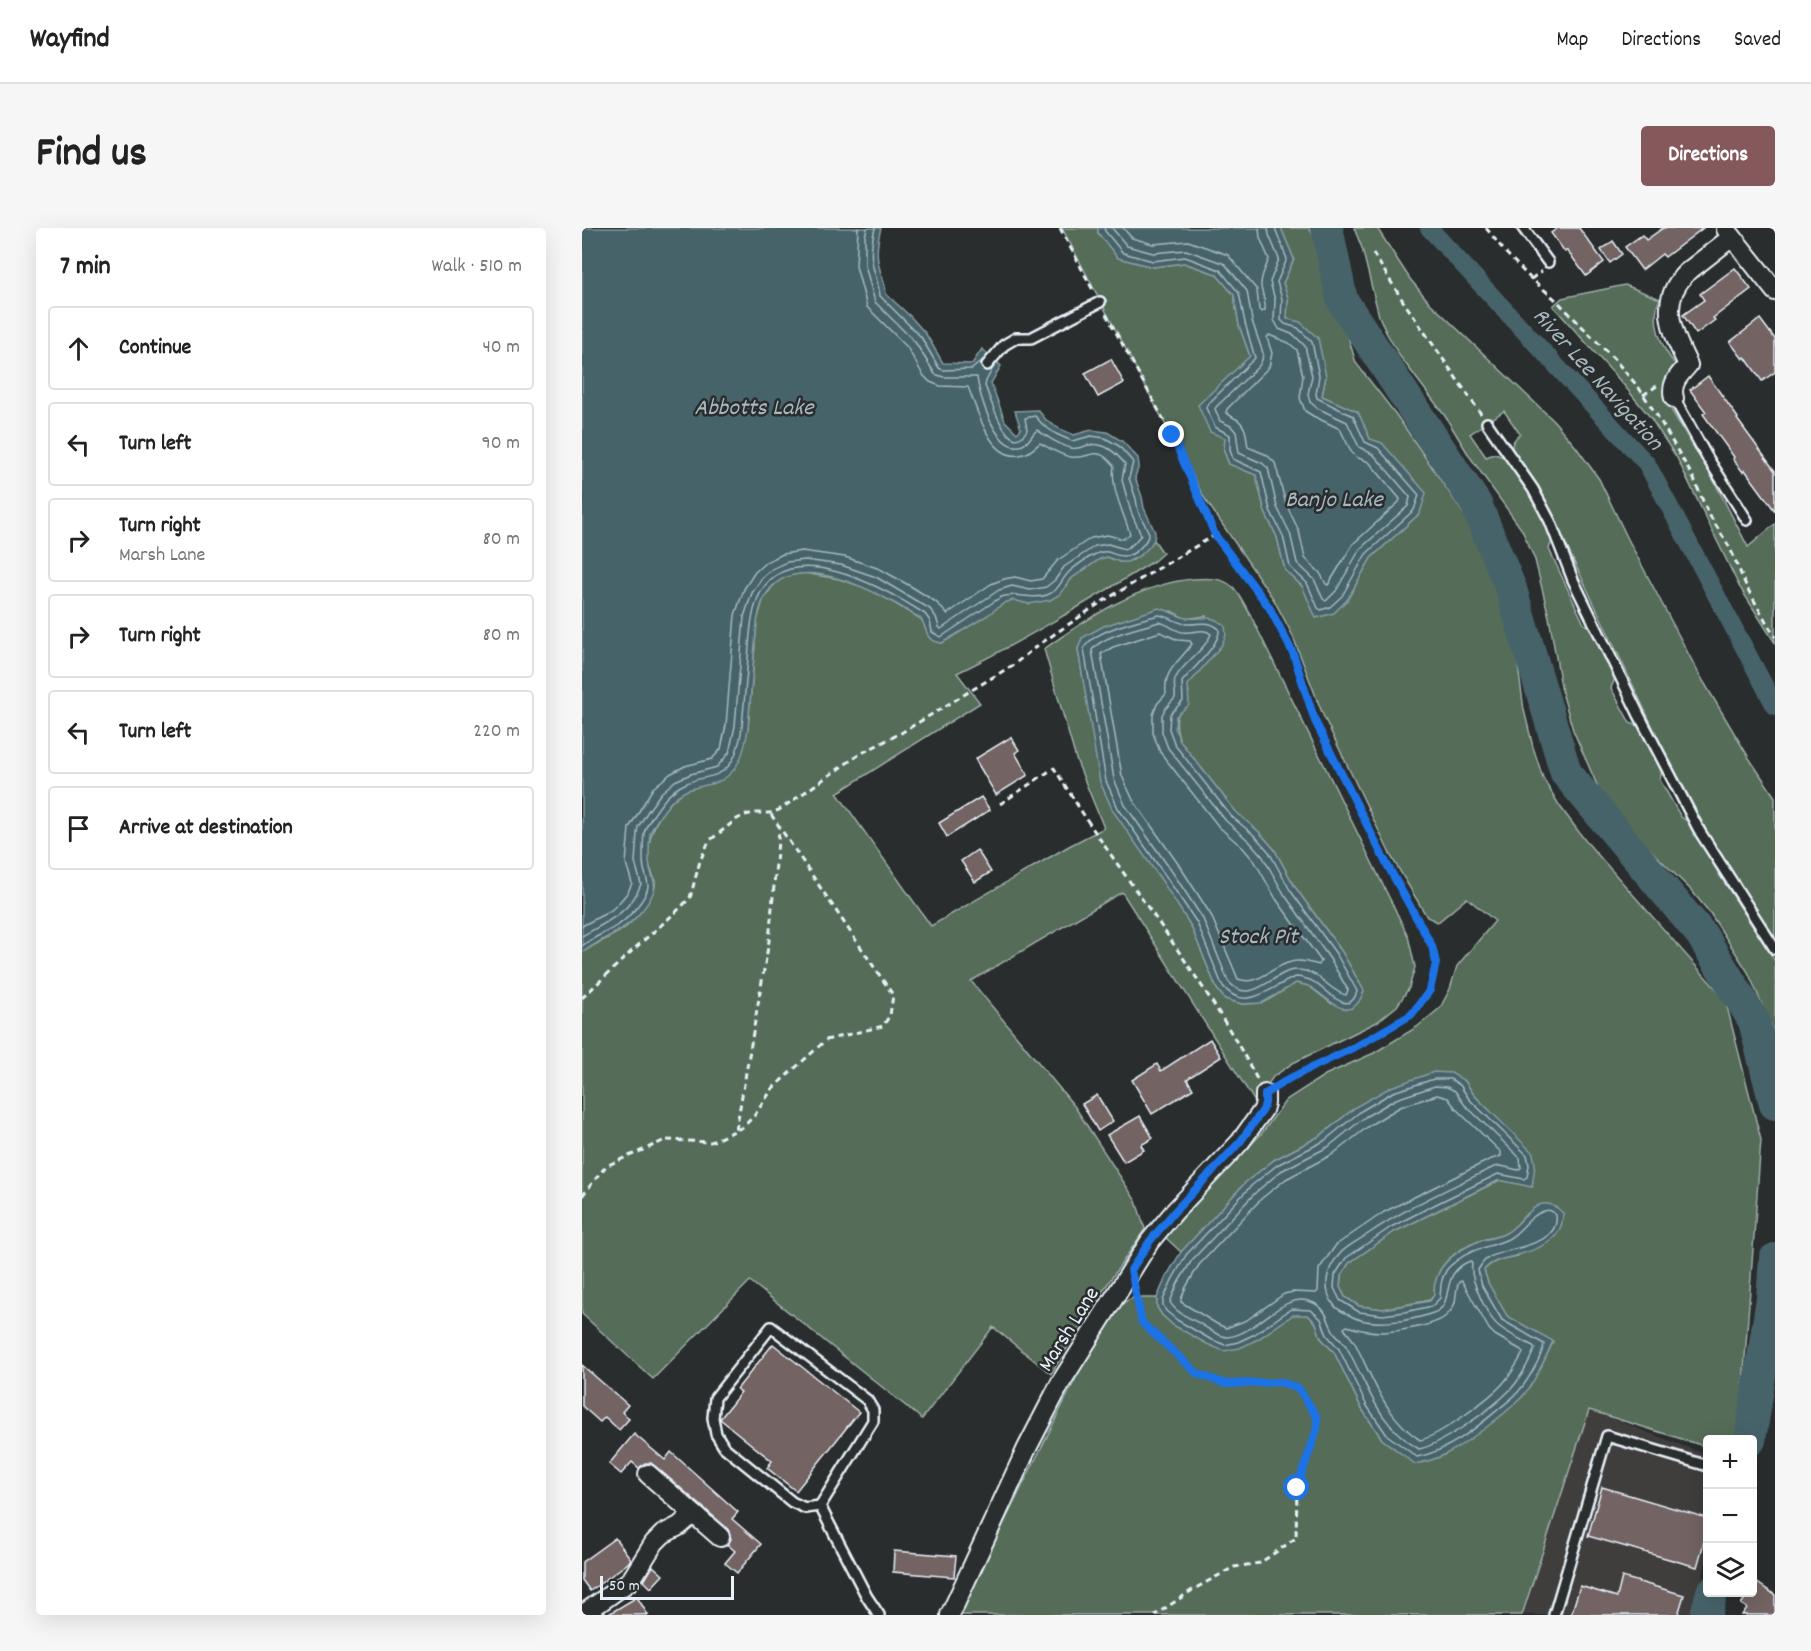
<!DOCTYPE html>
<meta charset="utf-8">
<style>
:root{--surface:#fff;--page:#f6f6f6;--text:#222;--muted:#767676;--line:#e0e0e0;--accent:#85585c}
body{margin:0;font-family:Dekko,sans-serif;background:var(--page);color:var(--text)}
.controls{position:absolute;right:18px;bottom:18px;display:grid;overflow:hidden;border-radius:6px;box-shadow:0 6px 24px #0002}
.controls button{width:54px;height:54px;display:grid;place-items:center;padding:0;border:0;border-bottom:2px solid var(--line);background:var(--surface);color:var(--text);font:30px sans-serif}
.scale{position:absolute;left:18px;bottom:15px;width:134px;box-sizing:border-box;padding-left:6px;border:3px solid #e8f1f8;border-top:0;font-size:16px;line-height:21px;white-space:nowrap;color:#e8f1f8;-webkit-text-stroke:4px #2a2d2e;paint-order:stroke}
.stop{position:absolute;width:18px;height:18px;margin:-14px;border:4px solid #1a73e8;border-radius:50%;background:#fff}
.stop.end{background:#1a73e8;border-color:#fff;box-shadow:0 2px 6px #0008}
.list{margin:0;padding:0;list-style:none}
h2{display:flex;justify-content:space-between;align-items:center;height:78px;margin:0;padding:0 24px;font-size:26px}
h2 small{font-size:20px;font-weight:400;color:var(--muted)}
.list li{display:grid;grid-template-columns:39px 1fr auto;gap:18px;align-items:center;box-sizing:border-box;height:84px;margin:0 12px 12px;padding:0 12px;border:2px solid var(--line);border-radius:6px}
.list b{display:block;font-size:22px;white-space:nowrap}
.list p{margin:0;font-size:20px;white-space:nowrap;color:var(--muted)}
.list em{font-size:20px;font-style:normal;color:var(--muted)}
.icon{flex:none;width:33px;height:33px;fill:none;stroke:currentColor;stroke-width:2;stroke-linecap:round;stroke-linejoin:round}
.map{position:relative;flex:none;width:1193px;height:1387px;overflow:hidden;border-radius:6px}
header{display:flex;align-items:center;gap:36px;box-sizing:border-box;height:84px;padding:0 30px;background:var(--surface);border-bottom:2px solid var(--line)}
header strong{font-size:28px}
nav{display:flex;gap:33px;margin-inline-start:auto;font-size:21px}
.intro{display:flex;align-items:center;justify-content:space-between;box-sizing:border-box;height:144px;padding:0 36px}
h1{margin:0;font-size:42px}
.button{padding:15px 27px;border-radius:6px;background:var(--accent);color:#fff;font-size:21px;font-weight:700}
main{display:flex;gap:36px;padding:0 36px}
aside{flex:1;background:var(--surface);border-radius:6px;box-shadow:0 6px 24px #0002}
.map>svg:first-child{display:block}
.built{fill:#403e3e}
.green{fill:#556c59;stroke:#9eaea8;stroke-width:1.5;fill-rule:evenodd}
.water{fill:#46636a;stroke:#879ca3;stroke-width:1.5}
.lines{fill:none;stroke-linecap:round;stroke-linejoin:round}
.shore{stroke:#a7b8bf;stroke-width:1.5}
.canal{stroke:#46636a;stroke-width:18}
.river{stroke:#46636a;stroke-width:32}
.building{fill:#736464;stroke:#e8f1f8;stroke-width:1.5}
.lane-casing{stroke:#e8f1f8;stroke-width:14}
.street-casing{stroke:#e8f1f8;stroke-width:22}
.path{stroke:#e8f1f8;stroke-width:3;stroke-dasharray:6 4.5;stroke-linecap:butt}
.lane{stroke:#2a2d2e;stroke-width:9}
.street{stroke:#2a2d2e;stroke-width:18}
.route{stroke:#1a73e8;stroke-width:8}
.labels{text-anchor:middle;stroke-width:5;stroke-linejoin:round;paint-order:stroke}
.street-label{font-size:22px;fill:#e8f1f8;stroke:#2a2d2e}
.water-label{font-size:24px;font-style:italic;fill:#a7b8bf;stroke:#2a2d2e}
</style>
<header>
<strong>Wayfind</strong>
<nav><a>Map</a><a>Directions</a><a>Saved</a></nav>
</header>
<div class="intro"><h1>Find us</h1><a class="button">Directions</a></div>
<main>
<aside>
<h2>7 min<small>Walk · 510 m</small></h2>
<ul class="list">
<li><svg class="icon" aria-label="ahead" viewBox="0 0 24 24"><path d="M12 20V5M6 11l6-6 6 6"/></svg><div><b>Continue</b></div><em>40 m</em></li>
<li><svg class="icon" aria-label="left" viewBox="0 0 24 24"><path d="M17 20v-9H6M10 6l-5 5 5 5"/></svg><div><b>Turn left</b></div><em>90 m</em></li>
<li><svg class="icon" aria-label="right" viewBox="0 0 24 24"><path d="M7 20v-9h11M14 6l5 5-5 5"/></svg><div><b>Turn right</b><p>Marsh Lane</p></div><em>80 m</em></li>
<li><svg class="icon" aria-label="right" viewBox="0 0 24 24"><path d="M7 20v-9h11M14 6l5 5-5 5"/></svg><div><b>Turn right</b></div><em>80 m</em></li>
<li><svg class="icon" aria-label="left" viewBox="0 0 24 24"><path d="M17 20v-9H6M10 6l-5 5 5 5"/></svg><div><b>Turn left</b></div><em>220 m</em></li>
<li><svg class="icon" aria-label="arrive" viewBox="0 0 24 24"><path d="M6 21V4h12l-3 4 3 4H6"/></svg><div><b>Arrive at destination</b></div></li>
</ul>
</aside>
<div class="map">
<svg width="1193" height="1387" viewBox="0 0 1193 1387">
<rect width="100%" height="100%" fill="#2a2d2e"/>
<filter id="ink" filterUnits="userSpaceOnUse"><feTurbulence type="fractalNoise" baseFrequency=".0167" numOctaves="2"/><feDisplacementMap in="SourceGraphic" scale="12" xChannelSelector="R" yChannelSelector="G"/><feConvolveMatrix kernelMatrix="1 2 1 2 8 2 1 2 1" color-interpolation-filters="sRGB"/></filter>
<g filter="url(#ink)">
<path class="built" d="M1007 1182 1125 1227V1329L1111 1387H940Z"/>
<g class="green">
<path d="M480 0H516V5L537 30 571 39 602 35 634 46 652 67 657 97 668 128 643 210 642 223 647 236 674 247 683 284 695 309 703 342 720 358 765 372 789 330 838 285 788 211 776 184 740 168 744 148 705 91 706 70 701 55 712 31 699 0H727L740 23 774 135 815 188 895 305 914 337 928 380 942 482 951 519 961 550 977 577 1002 611 1143 771 1179 912 1157 1211 1126 1212 1125 1219 1007 1182 940 1387H376L500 1138 537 1077 550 1070H575V1079L580 1087 591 1097 608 1106 676 1111 711 1086 726 1087 734 1095 739 1110 752 1124 780 1181 800 1211 817 1224 905 1198 940 1169 959 1139 971 1114 925 1088 906 1055 902 1042C911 1032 923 1030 936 1028L945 985C939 992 933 1000 925 1005 917 1009 906 1010 897 1013 873 1022 851 1039 852 1067L848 1072 801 1081 777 1078 763 1069 758 1059 759 1048 767 1035 812 1004 918 952 950 958 906 881 892 867 883 853 775 878 738 908 692 932 664 954 599 1024 583 1009 680 905 704 872 743 847 792 825 835 799 858 780 868 761 875 738 913 693 885 670 856 694 845 689 809 628 741 487 710 406 692 372 621 268Z"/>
<path d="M772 0H795L828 51 847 74 972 193 994 219 1017 251 1046 311 1117 446 1167 530 1193 569V713L1142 634 1123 600 1079 516 975 298 955 262 930 223C929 215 932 211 938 206L922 183 888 206 904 229 912 226 923 229 947 264 971 310 967 321 1002 396 1011 400 1034 448 1029 460 1048 495 1059 499 1080 541 1078 552 1099 589 1108 595 1137 646 1193 733V806L1166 744 1128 685 1109 662 1034 588 1018 564 991 502 980 464 967 389 953 332 940 302 888 229 863 188 817 127 804 104 797 88 780 20Z"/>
<path d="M1043 57 1078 71C1068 92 1079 120 1094 137L1082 156V170L1131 251 1166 319 1193 296V415L1157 358 1095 230 1068 189 1040 155 971 78 980 70Z"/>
<path d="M572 312 581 325 572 333C507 373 443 412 375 445L398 475 255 565 349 698 487 618 522 600 494 531 462 421C506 390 557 356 611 351 624 350 640 349 651 359 658 366 663 378 668 386L826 708 833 739 827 760 815 778 795 794 711 835 691 849 673 874 540 664 389 753 493 879 554 973 563 1001 518 1067 469 1146 411 1099 340 1191 168 1053 71 1151 0 1086V725C12 715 27 711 40 702 52 694 66 675 72 662 76 653 69 645 67 636 63 609 78 579 101 564 111 558 121 557 132 555L166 500 175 393 181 372 190 359 199 351 209 347 222 345 257 351 290 362 339 391 342 395 343 400 360 415 405 387 422 375 431 371 447 376 484 359 490 350 518 331 525 329 538 334 551 332 559 326ZM589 383 604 391 624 388 618 441 605 457 607 464C596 484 590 491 598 513L654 584 677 604 692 621 713 659 760 724 782 763 750 776 727 758 714 755 681 775 660 776 643 771 635 761 609 698 519 555 496 421 500 410Z"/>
</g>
<g class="water">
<path d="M0 0H299C296 11 294 27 297 38 299 48 304 56 304 66L328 88 344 106 361 135 390 136 400 121 419 138 409 155 423 193 435 205 439 201 433 183 456 182 464 192 478 201 492 207 509 202 525 204 540 213 556 230 557 238 553 249 560 269 562 280 573 304 572 312 568 318 559 327 545 334H538L525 329 518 331 490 350 477 367 468 372 447 376 431 372 422 375 406 387 360 415C341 413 347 402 339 391 303 368 209 313 181 372 174 389 174 408 172 426 170 451 168 475 166 500 163 522 157 547 133 555 115 560 102 559 88 575 83 581 70 598 68 606 67 611 67 628 67 633 68 654 80 653 65 676 47 703 23 707 0 725Z"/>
<path d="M516 0H699L712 31 701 55 706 70 705 91 718 94 736 110 744 148 740 168 776 184 788 211 800 215 844 265 838 285 789 330 765 372 752 385 734 390 720 358 703 342 695 309 683 284 674 247 647 236 642 223 643 210 628 204 616 177 668 128 657 97 652 67 634 46 602 35 571 39 536 30 516 5Z"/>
<path d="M577 380C586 382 599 390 605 390 623 392 627 385 643 398L644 407 639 418 606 457 607 477 594 488 593 501 598 513 654 584 677 604 692 621 713 659 760 724 782 763C768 801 747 769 728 759 724 756 718 756 714 755L680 775 660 776 643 771 635 761 609 698 580 653 531 583 518 554 496 421 500 410 522 398Z"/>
<path d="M852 844 869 845 883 853 892 867 951 925 953 937 950 959 917 952 812 1004 767 1035 759 1048 758 1059 763 1069 777 1078 801 1081 848 1073 852 1067C851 1040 871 1024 895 1014 904 1011 913 1010 922 1006 943 997 954 958 981 985 981 1012 960 1020 936 1027 924 1031 911 1031 902 1042L906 1055 925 1088 971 1113C963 1131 952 1156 939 1170 922 1187 885 1215 864 1226 854 1231 844 1234 833 1236L800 1211 780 1181 752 1124 739 1110 734 1095 726 1087H711L676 1111 658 1120 642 1123 625 1116 591 1097 580 1087 575 1079V1070L584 1049 599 1024 664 954 692 932 738 908 775 878 809 859Z"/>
</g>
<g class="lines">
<g class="shore">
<path d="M293 0C290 12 288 28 291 39 294 49 297 58 298 68L339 109 357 140 361 142 390 141 402 131"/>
<path d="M522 0 523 3 541 25 571 33 603 29 638 42 657 65 663 95 673 130 625 177 624 180 633 199 648 207V222L651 231 679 244 688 282 701 308 708 339 725 355 736 380 739 382 748 379 760 368 784 326 832 282 837 267 796 220 783 214 771 188 735 170 734 166 737 148 730 114 716 100 703 96 699 92 700 71 695 54 705 31 693 0"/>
<path d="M530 0 545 18 571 25 604 22 643 36 665 63 670 93 681 125 680 132 677 138 634 179 633 181 638 193 649 198 654 204 657 225 680 235 686 240 695 279 708 305 715 335 732 351 741 371 744 373 754 363 778 321 826 278 828 269 792 227 777 219 765 194 735 180 728 174 726 166 730 148 723 118 712 107 697 101 692 92 693 72 688 54 697 31 687 7 686 0"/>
<path d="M541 0 550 10 571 16 606 13 646 27 675 62 677 82 680 84 683 82C684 73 680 65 679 59 678 48 684 40 687 31L678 10 677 0"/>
<path d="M687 107 707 115 715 122 721 148 718 170 723 183 731 188 758 201 770 225 776 230 787 234 818 271 817 274 771 316 746 357 744 356 738 345 723 330 717 303 704 276 693 235 685 227 666 219C664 209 665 199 656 192 651 189 647 188 644 184L645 181 687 139 690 125 685 110Z"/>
<path d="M577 387C587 388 596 396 605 396 617 397 626 391 637 401 639 416 610 441 600 454L601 473 588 486 587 501 593 517 649 588 673 608 687 624 708 662 755 727 775 763C767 793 741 757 728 752 725 751 718 749 714 749 710 750 705 753 701 755 680 766 659 782 640 757L615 695 585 650 536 580 524 553 502 421C508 403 559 392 577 387Z"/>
<path d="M577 394C586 396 592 402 600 404 611 406 621 399 629 406 623 423 601 434 593 451 591 457 594 464 593 470L583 481 580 487V504L586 520 644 593 667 613 681 629 702 666 748 731 766 762 764 767C746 763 739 742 714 742 692 742 669 781 646 753L621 691 591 645 543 577 532 551 510 422C521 407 559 400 577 394Z"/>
<path d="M578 404 596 412 608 413 610 416C597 434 581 442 584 466L575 476 571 487V505L578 524 637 599 661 620 673 634 694 671 739 733 737 737C728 735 718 731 709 734 689 738 677 759 656 751L629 687 599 640 551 572 540 548 519 426 531 419Z"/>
<path d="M0 698 28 683 35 677 46 664 50 655 44 635 47 600 71 560 88 546 103 538 130 531 139 521 144 497 153 387 162 361 173 344 184 334 201 326 220 323 263 329 298 341 330 359 354 374 365 386 409 356 422 351 433 349 449 353 460 351 476 332 509 310 525 307 541 311 548 306C542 285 528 260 532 238 514 215 509 232 489 229 478 227 467 220 458 215 453 219 449 224 442 226 408 237 395 180 386 159L358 158 348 154 341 147 325 119 285 79 274 38 276 0"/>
<path d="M0 708C25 694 49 684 59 656L53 634 55 605 56 599 66 583 79 565 93 553 109 546 135 539 147 525 153 498 162 389 170 365 180 350 190 341 205 334 223 332 259 337 294 349 348 381 354 389 357 399 359 401 417 362 430 358 448 362 464 359 473 352 482 339 513 318 526 316 543 321 551 316 559 307 549 284 540 252 543 236C534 225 523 214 507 217 501 218 495 222 489 220 476 217 466 209 455 202 449 207 447 216 438 218 413 223 397 167 395 149H361L353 146 333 114 293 74 283 37V9L285 0"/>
<path d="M0 718C11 709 24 705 36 697 45 692 52 683 58 675 74 653 61 653 61 632 61 624 61 613 62 605 64 596 78 577 84 570 118 533 150 571 160 499 162 476 164 453 166 430 168 410 168 391 175 372 202 303 304 361 343 386L348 393 350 404 359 409 419 369C437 363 447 373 465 367 477 363 479 352 487 344 495 337 505 330 514 326 528 320 529 328 541 328 552 329 565 315 567 305L556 283 554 271 547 250 551 234 537 218 523 210 509 208 490 213 474 206 461 197 453 188 443 190 445 202C427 234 408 169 403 158L404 153 411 140"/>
<path d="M852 851H868L878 857 887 871 945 927 947 937 945 949 942 951 916 946 856 975 809 999 764 1030 753 1047 752 1060 758 1072 777 1084 801 1087 823 1084 850 1078 858 1070C859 1060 858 1052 864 1043 866 1039 871 1036 874 1033 892 1019 907 1020 926 1011 940 1004 946 988 962 983 968 981 970 983 974 987 979 1019 924 1019 906 1030 901 1033 899 1037 896 1042L900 1058 920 1092 962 1116C960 1129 945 1154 936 1164 931 1170 924 1175 918 1180 894 1200 867 1223 835 1229L805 1207 785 1178 757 1121 745 1107 739 1091 729 1082 709 1081 673 1106 656 1114 643 1117 628 1111 595 1092 584 1083 581 1077V1072L590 1052 604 1027 669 958 695 937 742 913 779 883 811 864Z"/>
<path d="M853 858 865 859 873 863 882 876 938 930 939 940 936 942 919 938 912 939C868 960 823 980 783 1008 774 1014 763 1019 757 1027 744 1041 740 1061 752 1077 755 1082 762 1084 767 1087 787 1100 829 1093 851 1085 875 1077 855 1046 888 1033L890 1036C887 1050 906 1091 918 1099 928 1107 940 1112 951 1118L953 1120C947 1134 939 1150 929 1161 911 1180 861 1216 837 1221 795 1197 786 1157 764 1118 761 1113 756 1109 752 1104 745 1093 746 1082 732 1075 701 1060 676 1107 645 1109 636 1109 625 1100 617 1095 606 1089 594 1085 588 1074L596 1055 610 1032 674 964 699 943 746 919 783 889 814 871Z"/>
<path d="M855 867 866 870 875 882 919 924V928L907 932 802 984 754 1017 737 1041 736 1063 734 1065 711 1064 702 1066 665 1092 644 1100 635 1096 599 1074V1071L604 1059 617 1037 680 970 704 951 751 926 788 897 818 879Z"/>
<path d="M880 1053 907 1101 913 1107 939 1122 941 1125C936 1134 930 1145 923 1153 911 1168 856 1209 838 1212 803 1189 791 1151 773 1115 770 1110 765 1105 762 1100L765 1098C776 1102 791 1104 802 1104 817 1103 854 1098 865 1087 878 1074 871 1067 877 1054Z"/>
</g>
<path class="canal" d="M847 0 1065 236 1193 478"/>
<g class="river">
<path d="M745 0 760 72 894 276 929 361 984 545 1119 706 1172 793 1193 876"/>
<path d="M1168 1212 1190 1071 1193 1031"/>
<path d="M1124 1387 1130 1364"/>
</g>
</g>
<g class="building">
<path d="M976 0H997L1022 34 1004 48 985 22 983 24 969 5Z"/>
<path d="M1081 0H1121L1083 29 1080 26 1060 42 1043 19 1060 7 1064 12Z"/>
<path d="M1031 13 1040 26 1028 35 1019 22Z"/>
<path d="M1153 40 1169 61 1131 90 1133 92 1114 106 1101 87 1122 72 1118 66Z"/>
<path d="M1178 91 1193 111V144L1180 153 1163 129 1161 131 1148 114Z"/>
<path d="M529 131 542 155 516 169 503 145Z"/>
<path d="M1126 148 1156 190 1155 191 1193 243V283L1163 242 1161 244 1151 231 1152 229 1121 186 1124 184 1108 162Z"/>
<path d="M429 509 437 522 433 525 446 547 414 567 393 531Z"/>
<path d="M399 569 408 582 365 609 357 595Z"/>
<path d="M395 622 409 644 393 654 379 633Z"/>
<path d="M628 811 639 829 605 851 611 861 570 886 550 852 575 836 579 843Z"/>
<path d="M515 867 531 893 516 903 500 876Z"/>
<path d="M558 888 571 910 559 917 562 922 542 934 525 907Z"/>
<path d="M191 1116 277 1184 214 1263 185 1240 190 1233 138 1191 159 1164 155 1161Z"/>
<path d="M0 1137 46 1177 40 1184 47 1191 37 1202 23 1189 18 1194 0 1178Z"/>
<path d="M52 1206 83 1232 89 1224 156 1284 150 1291 179 1316 155 1345 143 1335 153 1323 146 1317 149 1311 146 1301 73 1238 69 1235H63L57 1240 50 1234 39 1246 27 1236Z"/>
<path d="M1020 1259 1125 1290V1304L1115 1339 1006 1308Z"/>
<path d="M33 1310 49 1331 46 1335 8 1363 0 1352V1334Z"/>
<path d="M312 1323 374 1328 372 1349 311 1344Z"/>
<path d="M71 1338 81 1347 69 1360 62 1353Z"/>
<path d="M1040 1349 1102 1367 1096 1387H989L998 1358 1035 1369Z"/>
<path d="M1174 1354 1193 1367V1387H1160L1165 1380 1159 1376 1167 1365H1170V1359Z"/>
<path d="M55 1369 66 1387H25Z"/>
</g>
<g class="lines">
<g class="lane-casing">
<g id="lane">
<path d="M941 0 966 34"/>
<path d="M405 137 422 117 434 110H449L518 74"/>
<path d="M1092 170 1125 229 1165 292"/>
<path d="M905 195 951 261 968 293 991 352 1057 487 1118 604 1193 721"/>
<path d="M189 1099 285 1172 291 1182V1193L238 1278 223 1280 210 1274 142 1219 134 1206 131 1190 133 1170Z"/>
<path d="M238 1278 285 1369 297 1387"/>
<path d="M972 1387 1025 1208 1126 1238"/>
</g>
</g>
<g class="street-casing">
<g id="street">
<path d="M1144 1 1193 63"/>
<path d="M1092 170C1088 156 1097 147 1106 137 1091 105 1075 75 1104 45L1150 9"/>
<path d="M66 1246 138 1309"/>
<path d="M0 1387 49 1352 72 1315 81 1306 97 1298 111 1286"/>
<path d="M368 1387 445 1220 479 1154 568 1013 592 984 658 914 681 882 683 875V866"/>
</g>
</g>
<g class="path">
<path d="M478 0 512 64"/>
<path d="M904 0 924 25 945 47 974 72 1033 132 1057 160 1076 189 1112 251 1125 283 1148 320 1165 360 1193 409"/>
<path d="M791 25 821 73 899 186"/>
<path d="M949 51 960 43"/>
<path d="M524 86 590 207 633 307 687 379 711 425 733 493 802 631 850 718 854 735 848 762 829 787 775 818 709 850 696 858"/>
<path d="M1061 167 1075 158"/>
<path d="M418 576 472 540C488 565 503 590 520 614 574 692 632 768 676 853"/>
<path d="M0 770 52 721 94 684 108 670 118 633 127 613 155 591 163 587 173 585H188L197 582 278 526 319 505 431 437 455 418 518 375 633 307"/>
<path d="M154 902 187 713 197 602"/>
<path d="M0 968 24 938 70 918 83 912 129 914 161 899 172 888 191 860 244 812 301 798 308 787 311 767 188 585"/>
<path d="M555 1067 560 1095 616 1146 644 1156 699 1154 717 1161 735 1189V1201L715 1260 714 1310 678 1335 652 1339 612 1361 573 1387"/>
</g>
<use href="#lane" class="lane"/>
<use href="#street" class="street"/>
</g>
</g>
<g class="lines" filter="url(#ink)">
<path class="route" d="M590 207 633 307 687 379 711 425 733 493 802 631 850 718 854 735 848 762 829 787 775 818 708 850 683 866V875L681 882 658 914 592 984 568 1013 549 1042 560 1095 616 1146 644 1156 699 1154 717 1161 735 1189V1201L715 1260"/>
</g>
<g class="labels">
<g class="street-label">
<text transform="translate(485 1100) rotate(-58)" y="8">Marsh Lane</text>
</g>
<g class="water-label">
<text transform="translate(1017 150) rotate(48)" y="8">River Lee Navigation</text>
<text x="172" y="186">Abbotts Lake</text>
<text x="752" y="278">Banjo Lake</text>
<text x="676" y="715">Stock Pit</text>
</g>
</g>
</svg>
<div class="controls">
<button>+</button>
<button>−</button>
<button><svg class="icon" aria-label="layers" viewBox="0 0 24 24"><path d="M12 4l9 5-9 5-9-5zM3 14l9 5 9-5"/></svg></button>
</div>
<div class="scale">50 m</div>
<div class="stop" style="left:715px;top:1260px"></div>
<div class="stop end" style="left:590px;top:207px"></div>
</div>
</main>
